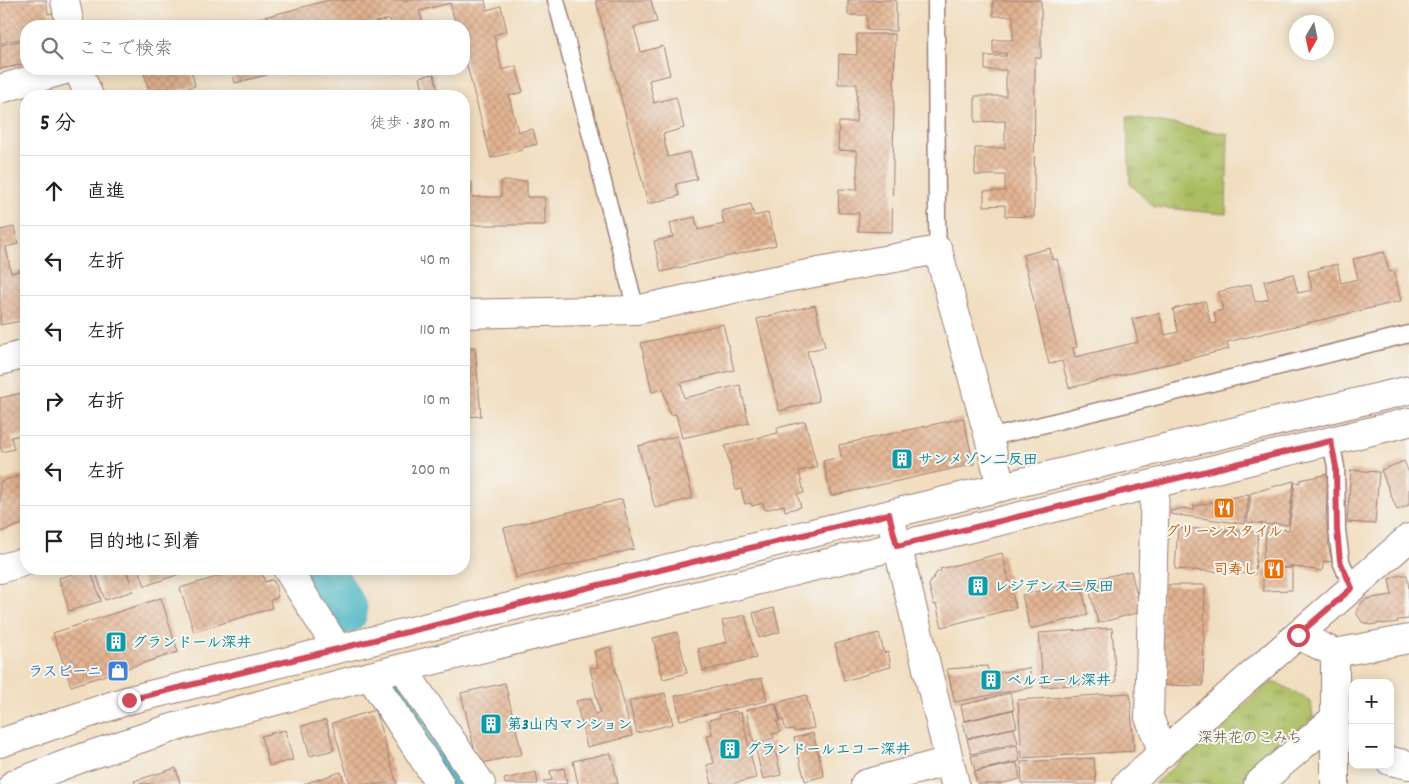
<!DOCTYPE html>
<html lang="ja">
<meta charset="utf-8">
<style>
:root{--surface:#fff;--page:#f2f2f2;--text:#222;--muted:#767676;--line:#e0e0e0}
body{margin:0;font-family:Dekko,"Klee One",sans-serif;background:var(--page);color:var(--text)}
.controls{position:absolute;right:15px;bottom:15px;display:grid;overflow:hidden;border-radius:10px;box-shadow:0 2px 12px #0003}
.controls button{width:45px;height:45px;display:grid;place-items:center;padding:0;border:0;border-bottom:1px solid var(--line);background:var(--surface);color:var(--text);font:25px sans-serif}
.compass{position:absolute;left:1289px;top:15px;width:45px;height:45px;border-radius:50%;background:var(--surface);box-shadow:0 2px 12px #0003;rotate:189deg}
.stop{position:absolute;width:15px;height:15px;margin:-11px;border:4px solid #d1495b;border-radius:50%;background:#fff}
.stop.end{background:#d1495b;border-color:#fff;box-shadow:0 1px 5px #0008}
.list{margin:0;padding:0;list-style:none}
h2{display:flex;justify-content:space-between;align-items:center;height:65px;margin:0;padding:0 20px;font-size:21px}
h2 small{font-size:16px;font-weight:400;color:var(--muted)}
.list li{display:grid;grid-template-columns:32px 1fr auto;gap:15px;align-items:center;box-sizing:border-box;height:70px;padding:0 20px;border-top:1px solid var(--line)}
.list b{display:block;font-size:19px;white-space:nowrap}
.list em{font-size:16px;font-style:normal;color:var(--muted)}
.icon{flex:none;width:28px;height:28px;fill:none;stroke:currentColor;stroke-width:2;stroke-linecap:round;stroke-linejoin:round}
.map{position:relative;flex:none;width:1409px;height:784px;overflow:hidden}
.search{position:absolute;background:var(--surface);box-shadow:0 2px 12px #0003;left:20px;top:20px;width:450px;height:55px;display:flex;align-items:center;gap:12px;box-sizing:border-box;padding:0 18px;border-radius:20px;color:var(--muted);font-size:19px}
.panel{position:absolute;background:var(--surface);box-shadow:0 2px 12px #0003;left:20px;top:90px;width:450px;height:485px;border-radius:20px}
.map>svg:first-child{display:block}
.park{fill:url(#park-tufts);stroke:#7b6e46}
.lines{fill:none;stroke-linecap:round;stroke-linejoin:round}
.river{stroke:#44b2c0;stroke-width:48}
.building{fill:url(#building-cross-hatch)}
.service-casing{stroke:#9e7e76;stroke-width:19}
.minor-casing{stroke:#9e7e76;stroke-width:30}
.tertiary-casing{stroke:#9e7e76;stroke-width:30}
.service{stroke:#fff;stroke-width:16}
.minor{stroke:#fff;stroke-width:28}
.tertiary{stroke:#fff;stroke-width:28}
.route{stroke:#d1495b;stroke-width:6}
.labels{text-anchor:middle;stroke-width:4;stroke-linejoin:round;paint-order:stroke}
.culture-label{font-size:15px;font-weight:bold;fill:#0d838f;stroke:#f6f6f2;text-anchor:start}
.food-label{font-size:15px;font-weight:bold;fill:#c56008;stroke:#f6f6f2}
.shop-label{font-size:15px;font-weight:bold;fill:#366cbe;stroke:#f6f6f2;text-anchor:end}
.park-label{font-size:15px;fill:#674f3c;stroke:#f6f6f2}
</style>
<div class="map">
<svg width="1409" height="784" viewBox="0 0 1409 784">
<defs>
<pattern id="park-tufts" width="24" height="20" patternUnits="userSpaceOnUse" patternTransform="scale(1.25)"><rect width="24" height="20" fill="#acbe62"/><path d="M3 7l-1-3M5 7V3M7 7l1-3M15 17l-1-3M17 17v-4M19 17l1-3" fill="none" stroke="#8e9a51"/></pattern>
<pattern id="building-cross-hatch" width="8" height="8" patternUnits="userSpaceOnUse" patternTransform="scale(1.25)"><rect width="8" height="8" fill="#e2b492"/><path d="M0 0l8 8M0 8l8-8" fill="none" stroke="#c39a7e"/></pattern>
</defs>
<rect width="100%" height="100%" fill="#f6f6f2"/>
<filter id="ink" filterUnits="userSpaceOnUse"><feTurbulence type="fractalNoise" baseFrequency=".02" numOctaves="2"/><feDisplacementMap in="SourceGraphic" scale="10" xChannelSelector="R" yChannelSelector="G"/><feConvolveMatrix kernelMatrix="1 2 1 2 8 2 1 2 1" color-interpolation-filters="sRGB"/></filter>
<filter id="wash" filterUnits="userSpaceOnUse"><feTurbulence type="fractalNoise" baseFrequency=".0096" numOctaves="4" result="noise"/><feDisplacementMap in="SourceGraphic" scale="20" xChannelSelector="R" yChannelSelector="G"/><feGaussianBlur stdDeviation="1.12" result="paint"/><feColorMatrix in="noise" values="0 0 0 0 0 0 0 0 0 0 0 0 0 0 0 0 0 1.4 0 .05"/><feComposite in="paint" operator="in"/></filter>
<g filter="url(#wash)">
<rect width="100%" height="100%" fill="#f1dec0"/>
<g class="park">
<path d="M1127 116 1228 134 1226 214 1154 207 1130 184Z"/>
<path d="M1276 682 1311 701 1313 718 1238 784H1154L1268 684Z"/>
</g>
<g class="lines">
<g class="river">
<path d="M319 569 344 611"/>
<path d="M401 699 463 784"/>
</g>
</g>
<g id="blocks">
<g class="building">
<path d="M15 0H46L48 14 53 13 55 26H26V38L0 43V3Z"/>
<path d="M329 0H485L487 10 501 6 507 31 494 35 502 70 516 66 523 92 509 96 518 132 533 129 537 144 522 148V150L491 158 464 54V26H456L450 3 419 11 424 26H392L390 19 365 24 366 26H231Z"/>
<path d="M596 0H651L657 22 634 27 641 52 663 46 670 75 649 80 654 103 676 97 684 128 663 134 668 157 690 152 697 179 676 184 679 196 648 204Z"/>
<path d="M848 0H896V31L867 30V15H848Z"/>
<path d="M993 0H1041V58H1035L1034 217 1005 216V205L984 206V191H1005V175H975V148H1005V121L975 122V96H1006V70H985V56H1006V53H993V40H1013V16H993Z"/>
<path d="M857 34H895L892 232 858 231 859 213H838L839 189 857 190V151L838 150 839 122H856L857 84H838L839 54 857 55Z"/>
<path d="M26 40V64L0 69V45Z"/>
<path d="M143 69H191L195 86 178 90 179 96H150Z"/>
<path d="M232 69H264L266 75 235 83Z"/>
<path d="M434 74 439 96H425L420 77Z"/>
<path d="M501 181H527V197H545V225H464V182H472V197H501Z"/>
<path d="M751 204 754 216 768 213 776 245 661 272 654 241 673 237 670 223 695 217 698 230 724 224 721 211Z"/>
<path d="M14 227 18 244 6 247 11 273 26 269V320L0 325V230Z"/>
<path d="M1050 248 1052 260 1057 259 1077 347 1073 348 1075 357 1138 342 1132 319 1159 313 1165 335 1178 332 1173 309 1205 301 1211 324 1216 323 1214 312 1223 310 1218 292 1251 284 1255 302 1269 299 1264 281 1293 274 1298 293 1312 290 1308 271 1337 264 1341 283 1358 279 1353 259 1384 252 1389 272 1394 271 1401 301 1227 342 1229 349 1069 388 1062 361 1049 364 1023 255Z"/>
<path d="M815 305 825 347 807 351 819 401 779 411 757 319Z"/>
<path d="M723 324 734 370 681 383 684 398 740 385 749 423 682 438 676 414 670 415 663 389 652 392 641 343Z"/>
<path d="M475 347 481 416 464 417V348Z"/>
<path d="M26 392V434L11 437 14 449 2 452 0 445V398Z"/>
<path d="M963 418 974 464 831 496 823 461 841 457 839 445Z"/>
<path d="M805 421 817 467 799 471 804 493 797 494 801 507 785 511 784 505 765 510 763 503 752 506 751 503 745 504 741 489 736 490 725 446 778 433 777 428Z"/>
<path d="M677 436 693 498 655 508 638 446Z"/>
<path d="M1404 461 1409 473V505L1397 510 1381 470Z"/>
<path d="M1351 470 1379 472 1375 524 1347 522Z"/>
<path d="M26 473V523L0 532V482Z"/>
<path d="M1328 474 1326 519 1329 537 1328 545 1332 562 1324 561 1322 571 1288 566V568L1262 564 1267 528 1289 530 1295 482 1300 483V480Z"/>
<path d="M1294 481 1288 525 1274 523 1273 525 1247 522 1251 493Z"/>
<path d="M1249 494 1245 524 1170 514 1171 511 1183 508 1194 510V506Z"/>
<path d="M622 499 634 549 516 578 504 528Z"/>
<path d="M1178 528 1258 532 1255 574 1175 569Z"/>
<path d="M1002 553 1016 608 942 627 936 604 934 605 929 585 937 572 941 571 940 569Z"/>
<path d="M1292 568V590L1263 591V569Z"/>
<path d="M76 569H90L101 601 69 611 59 578 72 574 71 571Z"/>
<path d="M95 569H126L133 591 105 600Z"/>
<path d="M139 569H194L145 586Z"/>
<path d="M243 569H261L265 582 271 580 274 581 278 596 277 598 270 600 272 608 194 632 180 588Z"/>
<path d="M1131 571 1141 612 1098 623 1087 581Z"/>
<path d="M1400 575H1407L1409 589V619L1397 620 1398 622 1382 624V623L1370 625 1362 622 1357 614V610L1362 602 1366 599 1392 595 1389 579Z"/>
<path d="M1080 581 1088 615 1030 629 1022 595Z"/>
<path d="M1162 585H1205L1203 686 1161 685Z"/>
<path d="M161 598 178 652 71 686 53 633Z"/>
<path d="M774 608 780 632 759 638 753 613Z"/>
<path d="M745 615 756 658 703 671 698 649 727 642 722 621Z"/>
<path d="M1112 628 1116 682 1043 687 1039 633Z"/>
<path d="M677 632 687 673 663 679 653 638Z"/>
<path d="M879 633 884 653 888 652 891 667 867 673 868 674 844 681 835 644Z"/>
<path d="M610 647 632 736 587 747 576 701 591 698 595 714 600 712 590 668 598 667 594 651Z"/>
<path d="M987 666 989 674 1029 668 1033 687 955 702 947 669Z"/>
<path d="M762 678 767 701 680 720 675 696Z"/>
<path d="M505 683 522 754 478 764 461 693Z"/>
<path d="M665 693 673 724 637 733 629 701Z"/>
<path d="M1010 693 1014 709 964 721 961 705Z"/>
<path d="M1130 693 1134 751 1022 758 1018 700Z"/>
<path d="M806 695 814 728 794 732V729L786 730 783 720H781L776 703Z"/>
<path d="M775 703 780 721H777L780 732 772 734 774 738 754 743 746 710Z"/>
<path d="M375 710 397 784H350L332 723Z"/>
<path d="M1013 710 1017 727 967 738 963 722Z"/>
<path d="M736 711 737 714 741 712 756 778 731 784H712L707 765 714 763 707 735 712 734 709 720 720 717 719 715Z"/>
<path d="M326 720 334 750 310 756 302 726Z"/>
<path d="M1014 728 1018 743 971 754 967 739Z"/>
<path d="M285 730 293 760 269 766 261 736Z"/>
<path d="M813 733 824 776 805 781 794 738Z"/>
<path d="M773 742 781 775 763 779 755 746Z"/>
<path d="M1017 745 1020 761 975 771 971 756Z"/>
<path d="M611 753 618 784H578L573 761Z"/>
<path d="M1094 758 1096 784H1022L1021 762Z"/>
<path d="M1017 763 1020 779 999 784H977L974 772Z"/>
<path d="M176 768 180 784H135L134 781Z"/>
<path d="M564 768 567 784H544V781L552 780 550 771Z"/>
<path d="M341 772 345 784H304Z"/>
<path d="M536 772 538 784H505L504 779Z"/>
</g>
</g>
</g>
<g filter="url(#ink)">
<use href="#blocks" fill-opacity="0" stroke="#9e7e76" stroke-width="1"/>
<g class="lines">
<g class="service-casing">
<g id="service">
<path d="M556 0 636 310"/>
<path d="M936 0 937 221 938 250"/>
<path d="M989 438 1409 334"/>
<path d="M1331 441 1336 467 1337 530 1341 561 1352 588"/>
</g>
</g>
<g class="minor-casing">
<g id="minor">
<path d="M0 89 68 69"/>
<path d="M464 314 636 310 765 282 938 250 989 438 1001 487"/>
<path d="M1155 484 1149 717 1163 753"/>
<path d="M0 569 26 561"/>
<path d="M1298 635 1335 653 1409 639"/>
<path d="M1335 653V784"/>
<path d="M404 668 415 687 481 784"/>
<path d="M370 676 440 784"/>
<path d="M1390 761 1409 765"/>
<path d="M1258 784 1336 717"/>
</g>
</g>
<g class="tertiary-casing">
<g id="tertiary">
<path d="M65 0 70 26"/>
<path d="M78 69 89 96"/>
<path d="M0 361 26 354"/>
<path d="M893 528 955 784"/>
<path d="M287 569 337 648"/>
<path d="M0 743 129 700 1001 487 1409 390"/>
<path d="M14 784 82 758 172 728 370 676 897 546 1409 422"/>
<path d="M865 784 949 761"/>
<path d="M1127 784 1409 538"/>
</g>
</g>
<use href="#service" class="service"/>
<use href="#minor" class="minor"/>
<use href="#tertiary" class="tertiary"/>
</g>
</g>
<g class="lines" filter="url(#ink)">
<path class="route" d="M129 700 889 514 897 546 1331 441 1336 467 1337 530 1340 561 1352 588 1298 635"/>
</g>
<defs>
<g id="building-square" transform="scale(1.125)"><rect x="-9" y="-9" width="18" height="18" rx="4" fill="#0f9aa8" stroke="#f6f6f2"/><path d="M-4-6H4V6H1V3H-1V6H-4ZM-2.5-4.3h1.7v1.8h-1.7ZM.8-4.3h1.7v1.8H.8ZM-2.5-1h1.7V.8h-1.7ZM.8-1h1.7V.8H.8Z" fill="#fff"/></g>
<g id="restaurant-square" transform="scale(1.125)"><rect x="-9" y="-9" width="18" height="18" rx="4" fill="#e8710a" stroke="#f6f6f2"/><path d="M-5-6h1v4h1v-4h1v4h1v-4h1v5L-1.5 .5V6h-2V.5L-5-1ZM5-6V6H3V1.5H1.5Q1.5-4 5-6Z" fill="#fff"/></g>
<g id="shop-square" transform="scale(1.125)"><rect x="-9" y="-9" width="18" height="18" rx="4" fill="#3f7fe0" stroke="#f6f6f2"/><path d="M-5-2.5h2.3a2.7 3.5 0 0 1 5.4 0H5L5.5 6h-11ZM-1.5-2.5h3a1.5 2.3 0 0 0-3 0Z" fill="#fff"/></g>
</defs>
<g fill-rule="evenodd">
<use href="#building-square" x="902" y="459"/>
<use href="#restaurant-square" x="1224" y="508"/>
<use href="#restaurant-square" x="1274" y="569"/>
<use href="#building-square" x="978" y="586"/>
<use href="#building-square" x="116" y="642"/>
<use href="#shop-square" x="118" y="671"/>
<use href="#building-square" x="991" y="680"/>
<use href="#building-square" x="491" y="724"/>
<use href="#building-square" x="730" y="749"/>
</g>
<g class="labels">
<g class="culture-label">
<text x="918" y="464">サンメゾン二反田</text>
<text x="994" y="591">レジデンス二反田</text>
<text x="132" y="647">グランドール深井</text>
<text x="1007" y="685">ベルエール深井</text>
<text x="507" y="729">第3山内マンション</text>
<text x="746" y="754">グランドールエコー深井</text>
</g>
<g class="food-label">
<text x="1224" y="536">グリーンスタイル</text>
<text x="1258" y="574" text-anchor="end">司寿し</text>
</g>
<g class="shop-label">
<text x="102" y="676">ラスピーニ</text>
</g>
<g class="park-label">
<text x="1250" y="742">深井花のこみち</text>
</g>
</g>
</svg>
<div class="controls">
<button>+</button>
<button>−</button>
</div>
<svg class="compass" viewBox="-18 -18 36 36"><path d="M0-13l5 13h-10z" fill="#e53935"/><path d="M0 13l5-13h-10z" fill="#767676"/></svg>
<div class="stop" style="left:1298px;top:635px"></div>
<div class="stop end" style="left:129px;top:700px"></div>
<div class="search"><svg class="icon" aria-label="search" viewBox="0 0 24 24"><circle cx="10" cy="10" r="6"/><path d="M15 15l6 6"/></svg>ここで検索</div>
<section class="panel">
<h2>5 分<small>徒歩 · 380 m</small></h2>
<ul class="list">
<li><svg class="icon" aria-label="ahead" viewBox="0 0 24 24"><path d="M12 20V5M6 11l6-6 6 6"/></svg><div><b>直進</b></div><em>20 m</em></li>
<li><svg class="icon" aria-label="left" viewBox="0 0 24 24"><path d="M17 20v-9H6M10 6l-5 5 5 5"/></svg><div><b>左折</b></div><em>40 m</em></li>
<li><svg class="icon" aria-label="left" viewBox="0 0 24 24"><path d="M17 20v-9H6M10 6l-5 5 5 5"/></svg><div><b>左折</b></div><em>110 m</em></li>
<li><svg class="icon" aria-label="right" viewBox="0 0 24 24"><path d="M7 20v-9h11M14 6l5 5-5 5"/></svg><div><b>右折</b></div><em>10 m</em></li>
<li><svg class="icon" aria-label="left" viewBox="0 0 24 24"><path d="M17 20v-9H6M10 6l-5 5 5 5"/></svg><div><b>左折</b></div><em>200 m</em></li>
<li><svg class="icon" aria-label="arrive" viewBox="0 0 24 24"><path d="M6 21V4h12l-3 4 3 4H6"/></svg><div><b>目的地に到着</b></div></li>
</ul>
</section>
</div>
